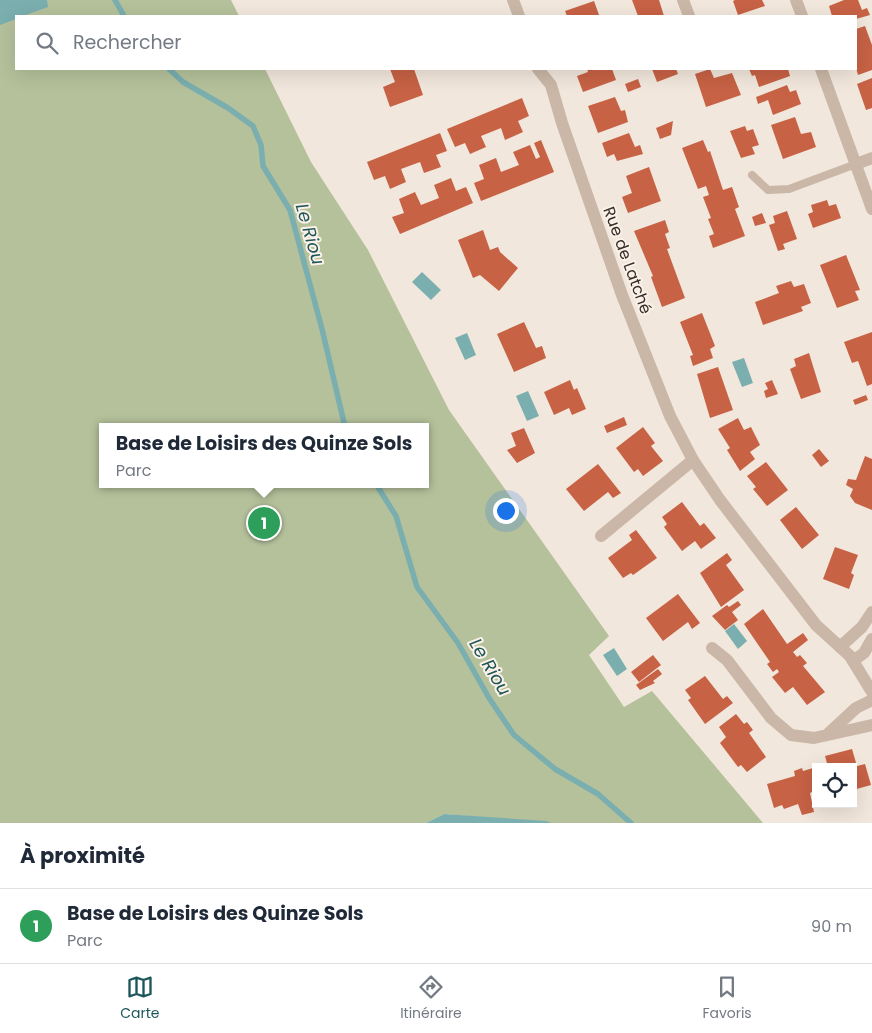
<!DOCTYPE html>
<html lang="fr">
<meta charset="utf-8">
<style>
:root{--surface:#fff;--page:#f6f6f7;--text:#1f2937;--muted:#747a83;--line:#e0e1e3;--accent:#1d5659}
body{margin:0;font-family:Poppins,sans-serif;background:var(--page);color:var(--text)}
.controls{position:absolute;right:15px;bottom:15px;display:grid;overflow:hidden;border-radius:0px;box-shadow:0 5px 20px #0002}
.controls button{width:45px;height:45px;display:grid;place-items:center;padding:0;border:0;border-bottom:1px solid var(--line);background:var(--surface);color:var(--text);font:25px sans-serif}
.you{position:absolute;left:505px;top:510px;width:18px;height:18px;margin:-12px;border:4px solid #fff;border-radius:50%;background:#1a73e8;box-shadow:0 0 0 8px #1a73e833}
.badge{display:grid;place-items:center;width:32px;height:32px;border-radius:50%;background:var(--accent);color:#fff;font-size:16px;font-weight:700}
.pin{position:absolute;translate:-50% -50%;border:2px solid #fff;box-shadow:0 1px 5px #0006}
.popup{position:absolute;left:99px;top:423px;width:330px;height:65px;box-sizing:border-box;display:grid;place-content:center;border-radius:0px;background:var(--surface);filter:drop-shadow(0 1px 4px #0005);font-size:16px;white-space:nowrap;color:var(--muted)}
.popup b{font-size:19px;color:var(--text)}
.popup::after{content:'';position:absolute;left:50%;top:100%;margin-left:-10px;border:10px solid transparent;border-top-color:var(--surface)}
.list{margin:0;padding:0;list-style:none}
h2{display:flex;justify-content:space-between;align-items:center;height:65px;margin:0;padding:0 20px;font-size:21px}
h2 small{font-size:16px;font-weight:400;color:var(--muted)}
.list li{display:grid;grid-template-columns:32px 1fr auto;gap:15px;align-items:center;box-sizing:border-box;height:75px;padding:0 20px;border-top:1px solid var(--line)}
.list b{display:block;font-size:19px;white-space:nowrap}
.list p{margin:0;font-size:16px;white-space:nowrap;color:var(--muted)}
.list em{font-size:16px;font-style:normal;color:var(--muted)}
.icon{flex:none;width:28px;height:28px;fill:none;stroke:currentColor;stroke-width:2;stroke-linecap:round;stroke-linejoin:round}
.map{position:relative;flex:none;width:872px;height:823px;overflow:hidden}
.search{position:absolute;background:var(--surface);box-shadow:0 5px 20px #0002;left:15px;right:15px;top:15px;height:55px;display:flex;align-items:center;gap:12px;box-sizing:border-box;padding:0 18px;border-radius:0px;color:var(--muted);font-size:19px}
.sheet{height:140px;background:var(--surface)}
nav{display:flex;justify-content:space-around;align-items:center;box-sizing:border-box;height:70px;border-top:1px solid var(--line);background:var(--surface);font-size:14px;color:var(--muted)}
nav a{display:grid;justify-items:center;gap:2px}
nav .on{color:var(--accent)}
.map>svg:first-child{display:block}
.green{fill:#b5c19b;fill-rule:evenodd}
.water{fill:#7aaeaf}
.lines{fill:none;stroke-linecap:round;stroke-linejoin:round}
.stream{stroke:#7aaeaf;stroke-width:5.5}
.building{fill:#c76245}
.lane{stroke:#cab7a7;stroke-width:8}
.street{stroke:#cab7a7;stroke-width:12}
.labels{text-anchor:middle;stroke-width:4;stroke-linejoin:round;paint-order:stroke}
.street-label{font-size:16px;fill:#372c28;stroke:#faf1e8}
.water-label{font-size:18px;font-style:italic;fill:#1d5659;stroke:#faf1e8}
</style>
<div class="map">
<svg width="872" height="823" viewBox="0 0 872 823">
<rect width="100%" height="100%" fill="#f2e7dc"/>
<path class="green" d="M0 0H231L239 16H16V69H265L311 162 368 250 449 410 609 636 589 655 624 707 652 691 763 823H552L444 814 426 823H0ZM103 427H425V484H103Z"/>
<g class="water">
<path d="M0 0H47L48 7 23 16H16V19L0 25Z"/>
<path d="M422 272 441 290 431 300 412 282Z"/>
<path d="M467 333 476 355 465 360 455 338Z"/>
<path d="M744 358 753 383 742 387 732 362Z"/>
<path d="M528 391 539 416 527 421 516 396Z"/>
<path d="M734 624 747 641 738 649 725 631Z"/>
<path d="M614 648 627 669 617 676 603 655Z"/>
<path d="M444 814 546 821 552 823H426Z"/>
</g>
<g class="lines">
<g class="stream">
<path d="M115 0 124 16"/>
<path d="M169 69 183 82 228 108 253 126 261 145 263 166 290 210 322 329 345 427"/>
<path d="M376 484 396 516 417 587 458 643 489 698 514 735 555 769 598 794 631 823"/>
</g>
</g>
<g class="building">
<path d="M632 0H659L664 16H638Z"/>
<path d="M735 0H762L765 6 738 15 733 1Z"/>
<path d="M844 0H858L862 10 867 8 870 15 856 19V16H832L829 6Z"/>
<path d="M594 1 599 15 567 16 565 11Z"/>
<path d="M865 26 872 45V70L858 75 856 68V29Z"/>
<path d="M390 69H414L423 95 390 107 383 87 395 82Z"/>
<path d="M587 69H612L616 80 583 92 577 76 588 72Z"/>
<path d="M652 69H676L678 74 657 82Z"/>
<path d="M710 69 714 78 732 73 741 95 706 107 695 74Z"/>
<path d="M749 69H788L790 76 759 87 755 75 752 76Z"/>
<path d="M872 78V108L866 110 857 84Z"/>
<path d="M638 79 641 87 628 92 625 84Z"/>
<path d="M787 85 790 92 796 90 801 104 773 115 768 100 758 104 756 97Z"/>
<path d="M615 97 621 111 625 110 628 122 598 133 588 106Z"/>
<path d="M522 98 529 116 518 121 523 132 505 140 501 128 481 136 486 147 470 154 465 143 455 147 447 129Z"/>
<path d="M795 117 801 134 811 132 816 147 783 159 771 125Z"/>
<path d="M673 121 671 135 660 139 656 128Z"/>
<path d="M745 126 747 131 753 129 759 145 752 147 755 154 741 158 730 131Z"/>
<path d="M440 133 447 151 436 155 441 167 424 173 420 162 401 169 406 182 390 189 385 176 374 180 367 162Z"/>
<path d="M629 133 635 147 640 145 643 154 617 161 614 154 607 157 602 143Z"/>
<path d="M541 140 554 172 481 201 474 183 484 179 479 165 496 158 501 172 519 165 513 152 530 145 536 159 540 157 534 143Z"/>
<path d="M703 140 708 152 710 151 723 190 732 187 739 207 735 209 745 236 713 248 709 236 714 234 708 219 711 218 703 197 709 195 706 186 698 189 682 148Z"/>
<path d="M649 167 661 201 628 213 622 197 632 193 626 176Z"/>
<path d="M451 178 456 191 466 187 473 203 400 234 392 217 404 213 399 199 415 192 421 205 439 198 434 185Z"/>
<path d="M827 200 829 206 836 204 841 218 813 228 808 214 813 212 811 205Z"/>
<path d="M787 211 797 239 783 244 785 249 778 251 769 225 775 223 773 216Z"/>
<path d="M762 213 766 223 755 226 752 217Z"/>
<path d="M665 220 669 232 665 234 670 248 667 249 685 298 662 307 651 277 653 276 634 231Z"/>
<path d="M483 230 490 250 498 247 500 252 518 268 499 291 480 275 473 278 458 240Z"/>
<path d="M846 255 860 290 855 291 859 300 837 308 820 265Z"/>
<path d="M791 281 794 287 804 284 811 303 801 307 803 311 763 325 755 302 779 293 776 286Z"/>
<path d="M702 313 715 346 710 349 713 358 693 366 690 356 693 355 680 322Z"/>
<path d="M524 322 536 348 542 346 546 358 514 372 497 334Z"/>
<path d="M872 332V384L867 386 858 361 852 363 844 342Z"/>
<path d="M809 353 821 392 801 399 790 369 796 366 794 359Z"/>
<path d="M718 367 733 410 710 418 697 374Z"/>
<path d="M570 380 574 390 577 388 586 409 572 415 569 408 554 415 544 392Z"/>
<path d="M772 380 778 394 766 398 764 391 768 389 765 383Z"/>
<path d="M866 395 868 400 855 405 853 400Z"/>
<path d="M624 417 627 425 607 433 604 426Z"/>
<path d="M738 418 744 430 751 427 760 445 750 452 755 459 740 471 727 450 730 448 718 429Z"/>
<path d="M643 427 655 443 651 446 663 461 643 476 638 469 634 472 616 448Z"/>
<path d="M524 428 535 453 517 463 507 450 516 446 511 433Z"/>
<path d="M819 449 829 461 821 467 812 455Z"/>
<path d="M865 456 872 459V510L855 503 850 496 853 489 846 485 848 479 856 480Z"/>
<path d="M766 462 788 490 767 506 753 489 756 487 747 476Z"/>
<path d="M598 464 621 493 613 498 608 492 584 511 566 489Z"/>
<path d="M682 502 700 526 704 523 716 538 701 549 695 541 682 551 664 527 667 524 662 517Z"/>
<path d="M796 507 819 535 802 549 780 520Z"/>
<path d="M636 530 657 558 633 575 631 573 623 578 608 558 632 540 629 535Z"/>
<path d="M835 547 858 555 851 573 854 575 849 589 823 579Z"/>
<path d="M727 553 732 560 726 565 744 590 721 607 700 573Z"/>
<path d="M678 594 700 623 692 629 688 622 663 641 646 618Z"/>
<path d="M738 601 741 605 732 612 738 620 725 630 712 616 727 605 729 607Z"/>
<path d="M763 609 787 644 803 633 808 640 793 652 797 657 800 655 807 663 803 666 825 692 807 705 793 687 785 693 772 677 779 672 777 669 773 672 767 664 770 662 744 624Z"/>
<path d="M653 655 661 665 639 682 631 672Z"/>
<path d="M658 669 662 674 653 681 655 683 640 690 636 685Z"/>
<path d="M705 676 723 699 727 696 733 703 705 724 688 700 691 698 685 690Z"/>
<path d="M736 714 744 724 747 722 753 730 749 733 766 757 747 772 741 765 738 767 720 743 726 737 719 727Z"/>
<path d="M852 749 857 766 865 764 871 785 853 790V767H828L825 756Z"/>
<path d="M802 768 803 771 813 768 816 777V790L810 793 814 812 802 815 798 804 784 809 782 805 774 808 767 784 795 776 794 771Z"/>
</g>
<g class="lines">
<path class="lane" d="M752 175 768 190 789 189 856 164"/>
<g class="street">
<path d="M513 0 519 16"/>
<path d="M683 0 689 16"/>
<path d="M796 0 802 16"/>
<path d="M538 69 551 85 562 123 622 295 670 416 693 460 720 500 816 625 850 656 872 692"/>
<path d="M821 69 872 209"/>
<path d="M856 164 872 158"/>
<path d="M601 536 693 460"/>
<path d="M840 647 862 627 872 612"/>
<path d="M712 648 727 660 771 718 791 735 814 738 872 725"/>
<path d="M853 661 864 653 872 639"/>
<path d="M829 733 856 708 872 700"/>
</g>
</g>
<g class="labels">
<g class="street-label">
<text transform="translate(628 260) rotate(70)" y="6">Rue de Latché</text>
</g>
<g class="water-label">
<text transform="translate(310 234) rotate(74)" y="6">Le Riou</text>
<text transform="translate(490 667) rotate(59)" y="6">Le Riou</text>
</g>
</g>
</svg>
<div class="controls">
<button><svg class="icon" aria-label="locate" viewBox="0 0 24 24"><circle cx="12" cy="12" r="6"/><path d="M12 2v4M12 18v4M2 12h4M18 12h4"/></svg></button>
</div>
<div class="you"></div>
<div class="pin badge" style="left:264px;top:523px;background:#2e9e5b">1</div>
<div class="popup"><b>Base de Loisirs des Quinze Sols</b>Parc</div>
<div class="search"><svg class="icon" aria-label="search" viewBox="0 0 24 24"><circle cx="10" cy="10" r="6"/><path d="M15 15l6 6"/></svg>Rechercher</div>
</div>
<section class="sheet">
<h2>À proximité<small></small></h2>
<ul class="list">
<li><span class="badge" style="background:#2e9e5b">1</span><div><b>Base de Loisirs des Quinze Sols</b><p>Parc</p></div><em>90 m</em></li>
</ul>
</section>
<nav>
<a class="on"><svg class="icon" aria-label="map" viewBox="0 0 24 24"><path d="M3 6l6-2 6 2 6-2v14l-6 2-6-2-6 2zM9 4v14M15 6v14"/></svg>Carte</a>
<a><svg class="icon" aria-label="directions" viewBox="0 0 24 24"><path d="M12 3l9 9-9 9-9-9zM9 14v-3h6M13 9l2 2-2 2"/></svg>Itinéraire</a>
<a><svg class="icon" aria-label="saved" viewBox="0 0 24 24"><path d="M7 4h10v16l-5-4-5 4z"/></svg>Favoris</a>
</nav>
